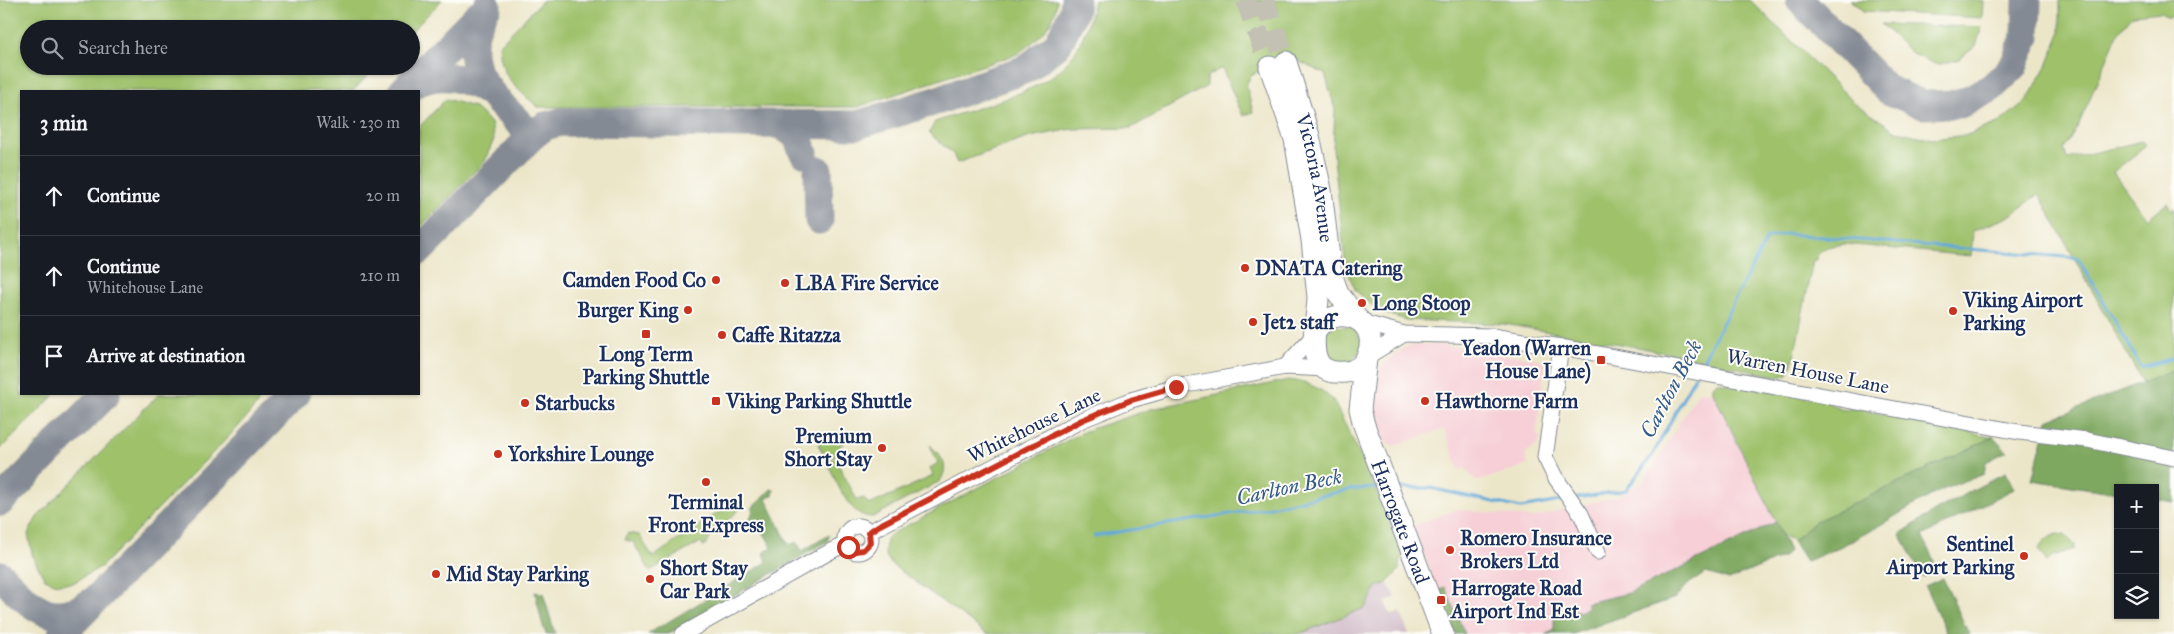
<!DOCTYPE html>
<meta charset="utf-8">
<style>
:root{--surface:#171b24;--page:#242831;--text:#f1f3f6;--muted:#9ea1a6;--line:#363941}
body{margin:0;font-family:"IM FELL Great Primer",serif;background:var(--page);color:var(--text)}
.controls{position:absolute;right:15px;bottom:15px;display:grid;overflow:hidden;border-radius:0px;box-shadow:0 1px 4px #0004}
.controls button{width:45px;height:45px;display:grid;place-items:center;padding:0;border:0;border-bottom:1px solid var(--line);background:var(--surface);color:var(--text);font:25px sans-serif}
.stop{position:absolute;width:15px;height:15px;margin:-11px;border:4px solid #c8321e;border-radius:50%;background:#fff}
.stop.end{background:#c8321e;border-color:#fff;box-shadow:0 1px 5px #0008}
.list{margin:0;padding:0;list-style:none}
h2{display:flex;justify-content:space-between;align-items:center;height:65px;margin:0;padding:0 20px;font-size:21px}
h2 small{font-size:16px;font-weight:400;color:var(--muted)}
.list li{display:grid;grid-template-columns:32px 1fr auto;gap:15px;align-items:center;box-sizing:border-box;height:80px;padding:0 20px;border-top:1px solid var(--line)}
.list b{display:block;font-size:19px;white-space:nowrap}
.list p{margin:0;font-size:16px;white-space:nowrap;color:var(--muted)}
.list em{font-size:16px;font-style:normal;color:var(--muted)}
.icon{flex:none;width:28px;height:28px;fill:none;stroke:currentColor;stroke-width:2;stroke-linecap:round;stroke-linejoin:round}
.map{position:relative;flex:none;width:2174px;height:634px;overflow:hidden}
.search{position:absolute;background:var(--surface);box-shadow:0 1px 4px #0004;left:20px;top:20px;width:400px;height:55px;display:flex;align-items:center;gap:12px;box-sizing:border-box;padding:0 18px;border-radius:28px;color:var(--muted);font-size:19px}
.panel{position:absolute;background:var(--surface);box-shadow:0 1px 4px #0004;left:20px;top:90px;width:400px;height:305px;border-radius:0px}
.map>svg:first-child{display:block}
.built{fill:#f6cfd7}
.industrial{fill:#d1bdc9}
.green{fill:#9ec16b;stroke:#5c7864}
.forest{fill:#7ea75f;stroke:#4c6b5e}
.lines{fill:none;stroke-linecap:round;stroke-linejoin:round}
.stream{stroke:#62a9d9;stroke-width:3}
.taxiway{stroke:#848a94;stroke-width:29}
.highway-tunnel{stroke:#c2c1b4;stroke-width:21;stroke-dasharray:21 11;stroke-linecap:butt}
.minor-casing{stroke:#848a94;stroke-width:17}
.highway-casing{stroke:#848a94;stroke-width:23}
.minor{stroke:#fff;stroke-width:15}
.highway{stroke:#fff;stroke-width:21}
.route{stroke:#c8321e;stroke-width:6}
.poi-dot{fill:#c8321e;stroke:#fdfcf7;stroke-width:2}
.labels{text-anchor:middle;stroke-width:4;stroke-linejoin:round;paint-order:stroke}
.street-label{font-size:20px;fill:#1b2f5e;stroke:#fdfcf7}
.poi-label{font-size:20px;font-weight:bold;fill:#1b2f5e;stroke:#fdfcf7;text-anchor:start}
.water-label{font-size:21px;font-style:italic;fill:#345a89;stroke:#fdfcf7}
</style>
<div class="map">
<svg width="2174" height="634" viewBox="0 0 2174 634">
<rect width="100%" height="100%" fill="#fdfcf7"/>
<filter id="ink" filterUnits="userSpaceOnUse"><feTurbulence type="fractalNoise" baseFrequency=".02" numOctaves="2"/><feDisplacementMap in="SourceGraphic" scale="10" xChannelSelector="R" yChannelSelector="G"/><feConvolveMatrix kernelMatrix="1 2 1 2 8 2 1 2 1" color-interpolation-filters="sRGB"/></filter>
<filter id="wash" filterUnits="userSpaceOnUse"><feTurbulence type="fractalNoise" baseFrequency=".0096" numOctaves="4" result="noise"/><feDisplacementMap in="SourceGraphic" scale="20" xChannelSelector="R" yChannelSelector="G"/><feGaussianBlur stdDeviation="1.12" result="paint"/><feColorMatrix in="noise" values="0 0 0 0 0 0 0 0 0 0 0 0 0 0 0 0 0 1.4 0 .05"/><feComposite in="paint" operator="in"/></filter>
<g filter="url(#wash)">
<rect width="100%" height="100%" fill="#ece6c9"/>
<g class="built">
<path d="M1433 344 1537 359 1545 364 1536 435 1540 436 1538 444 1525 454 1528 465 1478 481 1473 478 1465 468 1459 470 1444 429 1393 446 1379 437 1371 410V395L1379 371 1388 359 1408 346Z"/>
<path d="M1699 391 1713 392 1782 535 1555 634H1455L1413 526 1457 509 1531 518 1619 496 1644 481Z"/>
</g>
<path class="industrial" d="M1387 583 1396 597 1385 603 1391 615 1400 611 1409 634H1299L1365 608 1377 587Z"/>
<g class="green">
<path d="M0 0H442L411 32V29H29V66H377L353 91H21V394H55L0 450Z"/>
<path d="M543 0H1057C1055 26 1037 40 1017 54L857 107H538C514 86 501 78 499 45Z"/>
<path d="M1094 0H1750L1856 104 1896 131 1932 139 1967 135 2000 122 2027 100 2047 66 2060 33V0H2174V16L2168 17 2161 12 2133 15 2118 33 2079 124 2064 149 2067 159 2142 141 2146 146 2113 172 2147 219 2167 203 2171 210 2174 208V370L2143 383 2039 194 2008 217 1973 231 1971 256 1844 244 1827 247 1818 253 1817 260H1813L1794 357 1788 374 1779 377 1637 347 1504 324 1407 320 1392 316 1372 305 1356 291 1346 269 1333 149 1335 109 1325 74 1294 59 1252 74 1246 85 1253 112 1243 116 1222 68 1207 76V86L1131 128 1072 129 1030 137 957 163 953 154 929 133 935 122C971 109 1035 94 1062 68 1080 50 1089 25 1094 0Z"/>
<path d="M1850 0H1983L1982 18 1863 11Z"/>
<path d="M1881 24 1982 27 1976 46 1959 59 1937 65 1913 54Z"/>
<path d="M446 99 474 107 491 123 494 139 485 161 419 228V127Z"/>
<path d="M1353 326 1364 345 1347 366 1326 359 1322 338 1330 327Z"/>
<path d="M1288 380 1304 382 1321 390 1333 400 1369 474 1402 553 1399 570 1387 583 1377 587 1365 608 1299 634H987L891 564 885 554 886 539 893 533 1085 431 1151 409Z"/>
<path d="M1717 382 1828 401C1836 408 1842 412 1852 408L1994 437 1815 522 1793 541 1782 535 1713 392V386Z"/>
<path d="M159 394H261L258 403 239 426 102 566 73 583 57 584 45 579 33 558 28 534 37 517Z"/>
<path d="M838 438 843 444 839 446 841 453 826 459 818 444 823 439Z"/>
<path d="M930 445C942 457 950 466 940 481L873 517C848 518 837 481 827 462L835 458 857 500 864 498 869 505 933 476 930 468 938 463Z"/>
<path d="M739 498 744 505 713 534 704 547 701 542 650 571 633 542 625 540 628 533 639 535 653 557Z"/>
<path d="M2057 534 2065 535 2075 545V549L2053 556 2047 562 2038 550 2045 540Z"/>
</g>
<g class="forest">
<path d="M2174 370V502L2155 499V488H2118V493L2032 480 2048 420Z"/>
<path d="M1994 437 2007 451 1986 462 1984 474C1970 480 1954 484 1940 491 1895 514 1855 544 1806 561L1793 541 1815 522Z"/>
<path d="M2006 472 2014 489 1922 536 1938 570 1923 577 1900 534 1936 510Z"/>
<path d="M771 489 774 490 773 495 766 499 789 545 797 542 802 551 829 535 828 541 668 634H648L767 562 764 553 772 547 757 522 748 526V525L753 510 752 508Z"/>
<path d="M1776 522 1789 551 1785 556 1729 580 1706 573 1690 583 1675 598 1573 634H1546L1554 631V618L1573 609 1580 612 1588 606 1586 603 1629 593Z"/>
<path d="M1943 578 1969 634H1947L1925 586Z"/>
<path d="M1445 587 1465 634H1455L1438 591Z"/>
<path d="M535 592 543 593 555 634H546L542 623Z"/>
</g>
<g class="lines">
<g class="stream">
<path d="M1699 368 1767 238 1786 234 2078 258 2141 367 2174 358"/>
<path d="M1397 488H1430L1521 508 1566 500"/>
<path d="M1577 498 1626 490 1653 454 1695 376"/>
<path d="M1094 536 1266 508 1352 489 1379 488"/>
</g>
<g class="taxiway">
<path d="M1800 0 1888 90 1924 105 1960 104 1991 88 2013 67 2026 36 2027 0"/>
<path d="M487 7C450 65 493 96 532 136"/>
<path d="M410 87C437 69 466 77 491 94"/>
<path d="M403 91 479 14"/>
<path d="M780 124 796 135 804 153"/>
<path d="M818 170 819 220"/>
<path d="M419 251 532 136 545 126 561 122 857 125 936 101 1026 69 1058 44 1074 11 1075 0"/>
<path d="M0 502 106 394"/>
<path d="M0 575C29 603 49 630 90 603"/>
<path d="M62 634 296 394"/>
</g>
</g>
</g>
<g filter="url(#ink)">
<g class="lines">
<g class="highway-tunnel">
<path d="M1246 0 1270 67"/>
<path d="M1264 0 1286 62"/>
</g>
<g class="minor-casing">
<g id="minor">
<path d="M1361 322 1404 334 1492 336 1561 347 2019 432 2087 440 2174 458"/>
<path d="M1561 347 1545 457 1555 477 1581 514 1598 552"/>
<path d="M1368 356 1404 334"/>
<path d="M1285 367 1314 335"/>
<circle cx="858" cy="539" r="13"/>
<path d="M869 532 1082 420 1131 400 1176 387 1285 367 1328 369"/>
<path d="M683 634 831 551 846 544"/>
</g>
</g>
<g class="highway-casing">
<g id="highway">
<path id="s1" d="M1286 62 1309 136 1321 190 1331 274 1338 293 1358 320"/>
<path d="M1270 67 1295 139 1312 240 1318 297C1318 323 1299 377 1345 372 1356 371 1365 364 1368 354 1381 319 1336 301 1315 331"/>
<path id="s2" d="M1366 359 1360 409 1364 425 1443 634"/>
</g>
</g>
<use href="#minor" class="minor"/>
<use href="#highway" class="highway"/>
</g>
</g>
<g class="lines" filter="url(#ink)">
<path class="route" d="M848 547 855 551 863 550 870 543 869 532 878 526 1082 420 1131 400 1176 387"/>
</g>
<g class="poi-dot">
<circle cx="1245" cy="268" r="5"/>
<circle cx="716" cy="280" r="5"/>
<circle cx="785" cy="283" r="5"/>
<circle cx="1362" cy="303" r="5"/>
<circle cx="688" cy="310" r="5"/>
<circle cx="1953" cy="311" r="5"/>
<circle cx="1253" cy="322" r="5"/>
<rect x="641" y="329" width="10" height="10" rx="2.5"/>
<circle cx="722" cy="335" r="5"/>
<rect x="1596" y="355" width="10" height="10" rx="2.5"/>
<rect x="711" y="396" width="10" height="10" rx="2.5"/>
<circle cx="1425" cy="401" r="5"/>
<circle cx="525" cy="403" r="5"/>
<circle cx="882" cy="448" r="5"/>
<circle cx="498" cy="454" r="5"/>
<circle cx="706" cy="482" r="5"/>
<circle cx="1450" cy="550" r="5"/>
<circle cx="2024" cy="556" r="5"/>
<circle cx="436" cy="574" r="5"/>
<circle cx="650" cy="579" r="5"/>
<rect x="1436" y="595" width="10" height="10" rx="2.5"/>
</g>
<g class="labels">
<g class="street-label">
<text dy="7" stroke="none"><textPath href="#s1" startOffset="120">Victoria Avenue</textPath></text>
<text transform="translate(1808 371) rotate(11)" y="7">Warren House Lane</text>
<text transform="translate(1034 425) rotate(-26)" y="7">Whitehouse Lane</text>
<text dy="7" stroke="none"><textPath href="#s2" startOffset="170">Harrogate Road</textPath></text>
</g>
<g class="poi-label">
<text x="1255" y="275">DNATA Catering</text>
<text x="706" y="287" text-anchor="end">Camden Food Co</text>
<text x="795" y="290">LBA Fire Service</text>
<text x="1963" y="307">Viking Airport<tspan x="1963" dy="23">Parking</tspan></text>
<text x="1372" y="310">Long Stoop</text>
<text x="678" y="317" text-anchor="end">Burger King</text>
<text x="1263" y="329">Jet2 staff</text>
<text x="732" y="342">Caffe Ritazza</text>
<text x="1591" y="355" text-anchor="end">Yeadon (Warren<tspan x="1591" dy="23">House Lane)</tspan></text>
<text x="646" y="361" text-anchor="middle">Long Term<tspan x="646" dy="23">Parking Shuttle</tspan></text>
<text x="726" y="408">Viking Parking Shuttle</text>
<text x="1435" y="408">Hawthorne Farm</text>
<text x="535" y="410">Starbucks</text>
<text x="872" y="443" text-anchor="end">Premium<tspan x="872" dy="23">Short Stay</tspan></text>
<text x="508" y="461">Yorkshire Lounge</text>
<text x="706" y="509" text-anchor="middle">Terminal<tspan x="706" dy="23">Front Express</tspan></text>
<text x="1460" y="545">Romero Insurance<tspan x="1460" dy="23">Brokers Ltd</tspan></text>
<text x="2014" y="551" text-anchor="end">Sentinel<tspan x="2014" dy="23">Airport Parking</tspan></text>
<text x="660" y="575">Short Stay<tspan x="660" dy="23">Car Park</tspan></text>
<text x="446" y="581">Mid Stay Parking</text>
<text x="1451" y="595">Harrogate Road<tspan x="1451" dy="23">Airport Ind Est</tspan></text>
</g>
<g class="water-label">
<text transform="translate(1671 389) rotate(-62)" y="7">Carlton Beck</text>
<text transform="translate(1289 487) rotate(-12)" y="7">Carlton Beck</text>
</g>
</g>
</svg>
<div class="controls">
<button>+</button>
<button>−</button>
<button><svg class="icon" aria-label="layers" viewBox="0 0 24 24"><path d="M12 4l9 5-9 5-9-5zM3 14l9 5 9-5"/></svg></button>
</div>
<div class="stop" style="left:848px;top:547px"></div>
<div class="stop end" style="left:1176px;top:387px"></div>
<div class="search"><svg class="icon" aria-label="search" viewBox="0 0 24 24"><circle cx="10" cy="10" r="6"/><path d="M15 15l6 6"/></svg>Search here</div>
<section class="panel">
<h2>3 min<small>Walk · 230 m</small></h2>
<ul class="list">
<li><svg class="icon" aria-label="ahead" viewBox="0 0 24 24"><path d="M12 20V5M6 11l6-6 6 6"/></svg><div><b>Continue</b></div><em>20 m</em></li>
<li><svg class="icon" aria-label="ahead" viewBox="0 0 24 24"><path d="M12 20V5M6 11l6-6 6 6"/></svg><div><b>Continue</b><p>Whitehouse Lane</p></div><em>210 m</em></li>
<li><svg class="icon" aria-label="arrive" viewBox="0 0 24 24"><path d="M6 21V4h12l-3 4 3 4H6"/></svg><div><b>Arrive at destination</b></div></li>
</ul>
</section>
</div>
